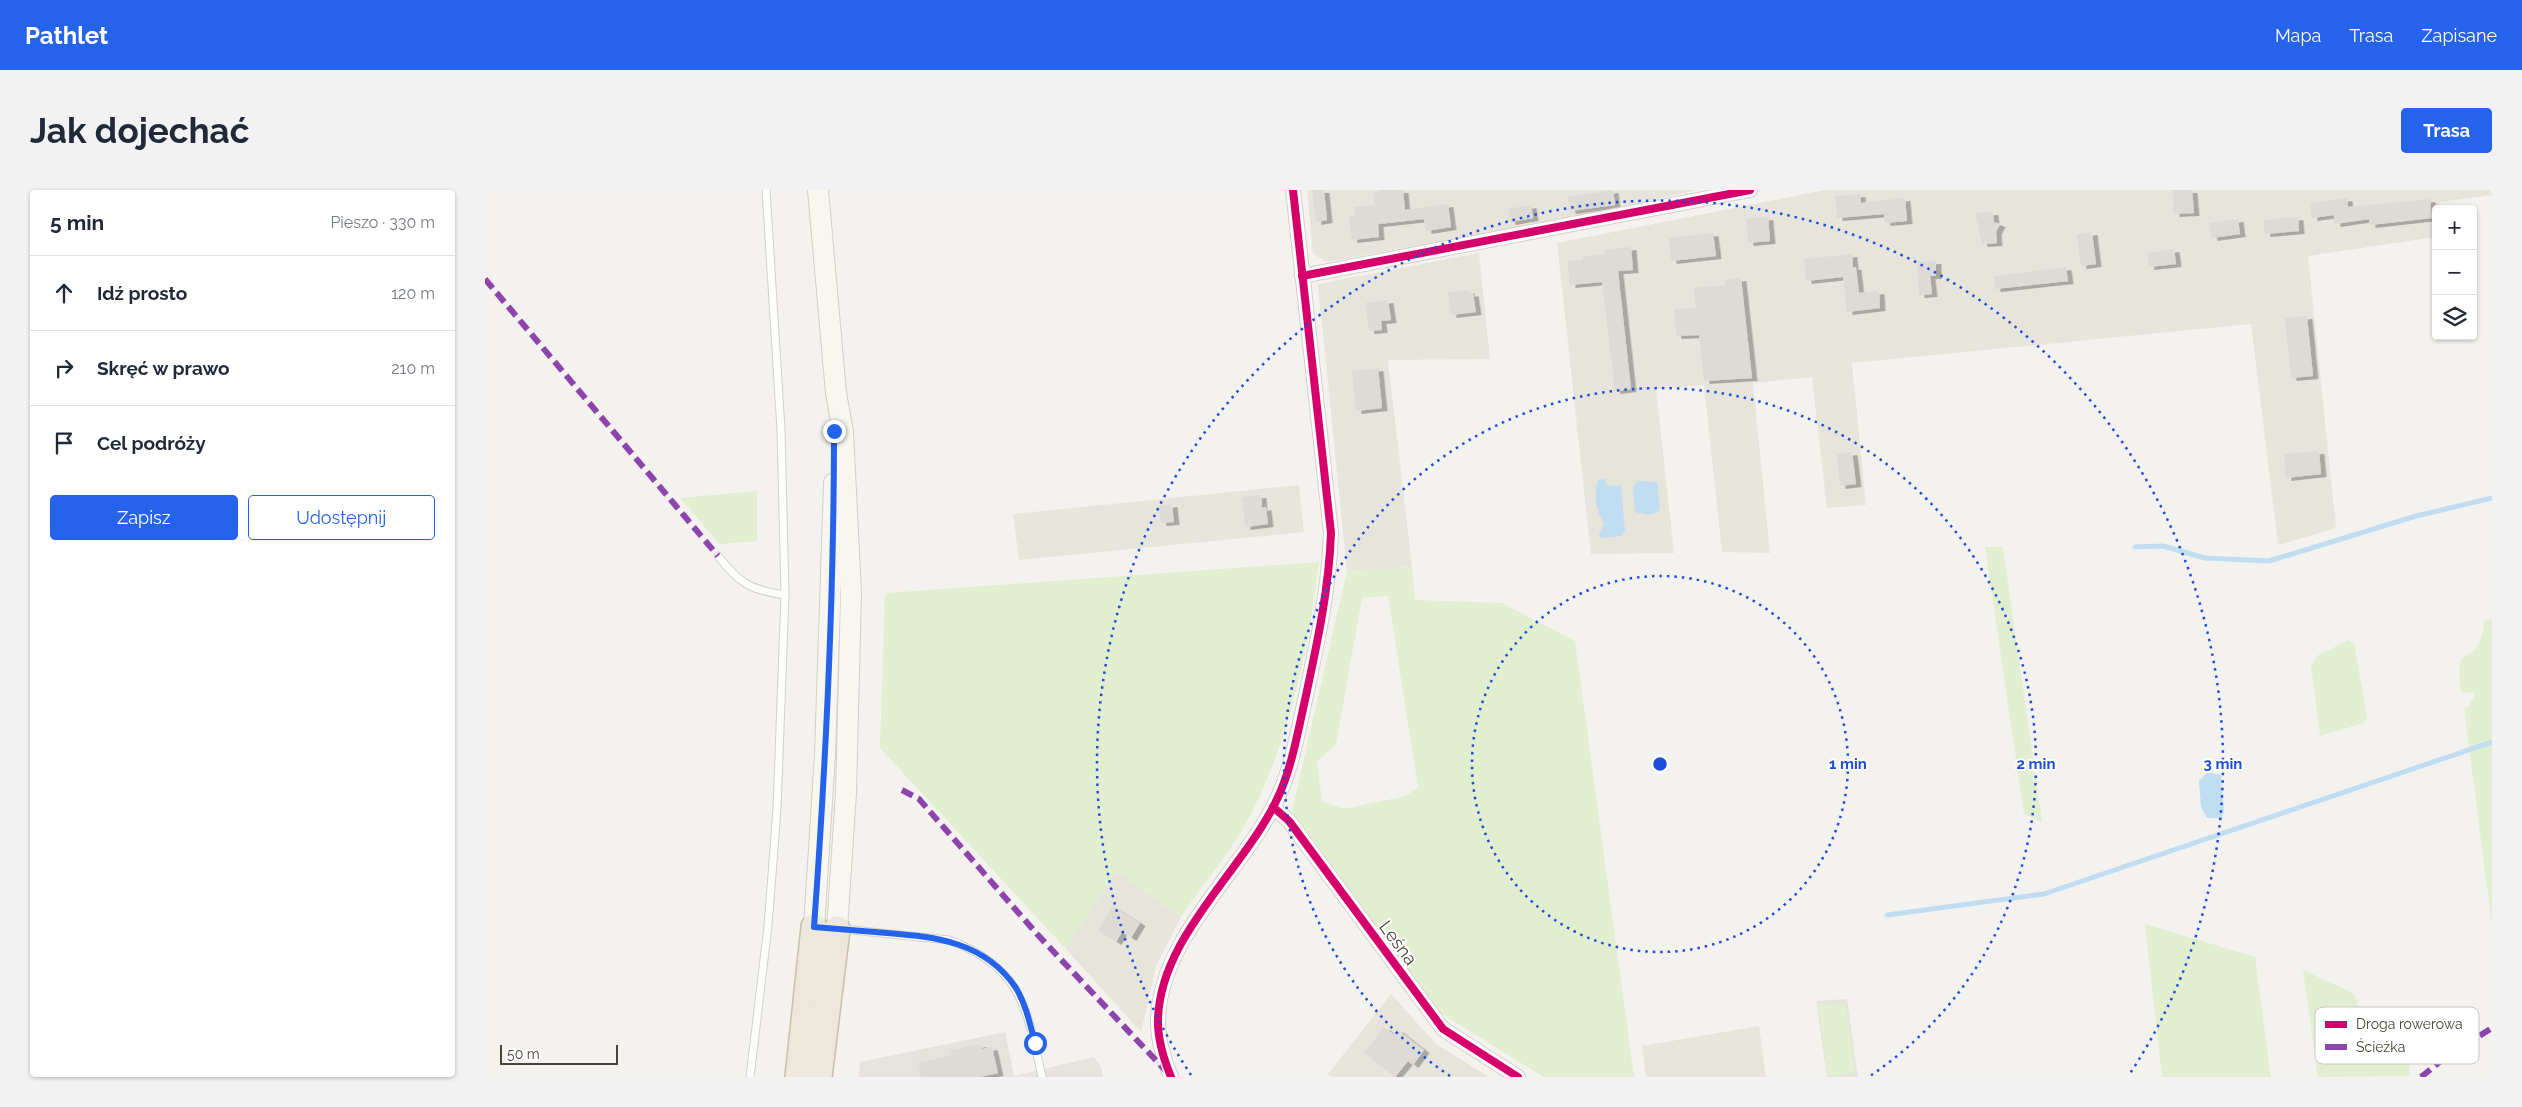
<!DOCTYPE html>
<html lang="pl">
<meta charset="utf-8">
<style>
:root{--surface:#fff;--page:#f2f2f3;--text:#1f2937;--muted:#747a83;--line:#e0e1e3;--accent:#2563eb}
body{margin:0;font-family:Raleway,sans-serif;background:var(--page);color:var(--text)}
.controls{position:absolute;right:15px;top:15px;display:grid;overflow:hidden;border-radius:5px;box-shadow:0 1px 4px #0004}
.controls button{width:45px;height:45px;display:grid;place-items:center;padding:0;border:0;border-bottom:1px solid var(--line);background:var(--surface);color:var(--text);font:25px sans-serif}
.scale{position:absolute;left:15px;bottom:12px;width:118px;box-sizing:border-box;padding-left:5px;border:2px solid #4b4439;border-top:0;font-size:14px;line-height:18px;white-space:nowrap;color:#4b4439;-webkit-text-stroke:4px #fff;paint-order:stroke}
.stop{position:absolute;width:15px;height:15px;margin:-11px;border:4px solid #2563eb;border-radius:50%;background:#fff}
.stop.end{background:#2563eb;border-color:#fff;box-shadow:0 1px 5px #0008}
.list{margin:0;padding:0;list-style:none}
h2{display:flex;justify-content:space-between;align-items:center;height:65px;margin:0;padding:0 20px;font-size:21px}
h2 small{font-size:16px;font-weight:400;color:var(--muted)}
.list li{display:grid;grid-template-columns:32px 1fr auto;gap:15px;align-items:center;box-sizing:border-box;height:75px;padding:0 20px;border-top:1px solid var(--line)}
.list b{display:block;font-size:19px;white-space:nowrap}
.list em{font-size:16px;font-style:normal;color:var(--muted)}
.actions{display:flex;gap:10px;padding:15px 20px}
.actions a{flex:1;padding:11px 0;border:1px solid var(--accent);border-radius:5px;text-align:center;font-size:18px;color:var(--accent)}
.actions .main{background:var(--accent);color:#fff}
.icon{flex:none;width:28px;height:28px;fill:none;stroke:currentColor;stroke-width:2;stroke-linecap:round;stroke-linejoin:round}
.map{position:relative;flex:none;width:2007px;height:887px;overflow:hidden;border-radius:5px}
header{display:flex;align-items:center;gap:30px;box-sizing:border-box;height:70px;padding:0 25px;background:var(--accent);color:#fff}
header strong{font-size:24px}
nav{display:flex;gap:28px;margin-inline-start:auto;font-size:18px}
.intro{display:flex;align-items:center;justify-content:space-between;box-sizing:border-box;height:120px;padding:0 30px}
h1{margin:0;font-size:35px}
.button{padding:12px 22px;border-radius:5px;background:var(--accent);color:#fff;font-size:18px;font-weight:700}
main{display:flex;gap:30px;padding:0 30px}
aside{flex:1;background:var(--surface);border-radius:5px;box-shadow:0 1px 4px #0004}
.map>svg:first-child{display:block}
.residential{fill:#e7e4dc}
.industrial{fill:#e6e2de}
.green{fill:#e1eecf;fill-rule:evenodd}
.water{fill:#c0ddf1}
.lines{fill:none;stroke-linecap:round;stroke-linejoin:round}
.stream{stroke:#c0ddf1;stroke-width:5}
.building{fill:#dedbd6;filter:url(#shadow)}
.service-casing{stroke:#d2d0cb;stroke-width:9}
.minor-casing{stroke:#d2d0cb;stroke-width:16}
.secondary-casing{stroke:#d3cfc5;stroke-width:22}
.motorway-casing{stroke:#ccbfa9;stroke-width:28}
.service{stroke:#fdfdfc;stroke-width:7}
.minor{stroke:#fdfdfc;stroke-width:14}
.secondary{stroke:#f7f6f1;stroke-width:20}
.motorway{stroke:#ede8db;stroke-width:25}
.quiet{stroke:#8e44ad;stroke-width:6;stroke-dasharray:12 6;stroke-linecap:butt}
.cycleway-casing{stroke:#fff;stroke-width:11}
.cycleway{stroke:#d6006c;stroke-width:8}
.route{stroke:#2563eb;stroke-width:6}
.ring{fill:none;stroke:#1d4ed8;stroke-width:2.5;stroke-dasharray:2.5 5}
.labels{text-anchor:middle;stroke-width:4;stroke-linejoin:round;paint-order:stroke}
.street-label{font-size:18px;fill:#4b4439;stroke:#fff}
.key{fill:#fff;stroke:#c9c7c4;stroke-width:1}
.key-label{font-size:14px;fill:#4b4439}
.centre{fill:#1d4ed8;stroke:#fff;stroke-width:2.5}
.ring-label{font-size:15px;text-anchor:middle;font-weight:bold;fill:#1d4ed8;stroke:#fff;stroke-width:4;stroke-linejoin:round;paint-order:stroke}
</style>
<header>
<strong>Pathlet</strong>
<nav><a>Mapa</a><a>Trasa</a><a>Zapisane</a></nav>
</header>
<div class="intro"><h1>Jak dojechać</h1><a class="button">Trasa</a></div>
<main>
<aside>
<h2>5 min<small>Pieszo · 330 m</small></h2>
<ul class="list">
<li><svg class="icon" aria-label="ahead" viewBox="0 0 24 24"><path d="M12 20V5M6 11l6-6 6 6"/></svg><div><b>Idź prosto</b></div><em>120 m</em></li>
<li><svg class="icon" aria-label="right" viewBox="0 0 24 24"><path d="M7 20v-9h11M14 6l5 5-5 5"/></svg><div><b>Skręć w prawo</b></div><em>210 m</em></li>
<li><svg class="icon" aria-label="arrive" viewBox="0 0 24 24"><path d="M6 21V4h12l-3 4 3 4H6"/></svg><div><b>Cel podróży</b></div></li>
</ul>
<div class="actions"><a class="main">Zapisz</a><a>Udostępnij</a></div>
</aside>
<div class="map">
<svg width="2007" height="887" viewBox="0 0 2007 887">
<defs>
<filter id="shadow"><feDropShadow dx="5.5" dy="3" stdDeviation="0" flood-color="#0004"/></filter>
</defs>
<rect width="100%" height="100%" fill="#f4f2ee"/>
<g class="residential">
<path d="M822 0H1214L1067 31 841 72 828 63Z"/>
<path d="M1340 0H2007V5L1955 12V19H1951V47L1823 66 1851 338 1793 355 1766 134 1367 173 1381 315 1342 318 1327 187 1268 193 1285 363 1237 362 1219 195 1171 199 1189 363 1106 364 1072 53Z"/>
<path d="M994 63 1005 169 903 170 927 377 862 381 833 94Z"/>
<path d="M814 295 819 342 534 370 528 324Z"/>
<path d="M631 681 696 727 671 776 656 842 581 759Z"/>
<path d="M906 804 951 854 1004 887H846L843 884Z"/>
<path d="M1362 809 1373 887H1342L1331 811Z"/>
<path d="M1274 836 1281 887H1161L1157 856Z"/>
</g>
<path class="industrial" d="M520 842 529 886 609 867 616 877 618 887H374L375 872Z"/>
<g class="green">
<path d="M272 301V351L235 354 195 308Z"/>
<path d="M1500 357H1518L1557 632 1539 624Z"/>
<path d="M834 372C823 462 805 549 763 630 746 661 716 697 696 727L631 681 581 759 395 558 400 403Z"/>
<path d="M927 377 930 410 1017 413 1090 451 1149 887H1059L957 824 807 621 862 381ZM903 406 933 597 921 606 859 619 837 611 832 572 851 554 877 408Z"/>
<path d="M2007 429V735L1979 518 1984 516 1989 507V503L1976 502 1974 481 1976 468C1994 462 1998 449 1999 431Z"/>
<path d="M1864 450 1869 453 1882 528 1879 533 1835 546 1826 476 1832 466Z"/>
<path d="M1660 734 1770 767 1786 887H1677Z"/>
<path d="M1818 780 1870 804 1873 818 1927 849 1924 886 1833 887Z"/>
<path d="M1360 812 1370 883 1343 886 1334 816Z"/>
</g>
<g class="water">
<path d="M1119 289 1123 296 1136 295 1140 341 1137 346 1115 348 1114 345 1119 334C1111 319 1108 307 1113 290Z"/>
<path d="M1153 291 1172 292 1175 318 1173 322 1163 325 1150 322 1148 297Z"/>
<path d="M1723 582 1736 585 1739 620 1737 628H1722L1716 617 1714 591Z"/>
</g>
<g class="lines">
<g class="stream">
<path d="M1650 357 1678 356 1720 368 1784 371 1931 326 2007 308"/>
<path d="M1402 725 1559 704 2007 552"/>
</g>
</g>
<g class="building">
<path d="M827 0H839L842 30 831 32Z"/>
<path d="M893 0H918L920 20 963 14 966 37 941 41 939 29 893 34 894 47 867 50 864 26H870L869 17 890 15 888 3 893 2Z"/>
<path d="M1128 0 1130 15 1085 21 1083 7Z"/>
<path d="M1688 0H1707L1709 23 1689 24Z"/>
<path d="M1375 4 1376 13 1420 8 1422 31 1400 33 1399 24 1352 28 1350 6Z"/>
<path d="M1862 8 1863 17 1945 9 1947 28 1885 35 1884 29 1850 34 1849 25 1827 28 1825 13Z"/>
<path d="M1046 15 1048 28 1025 32 1023 19Z"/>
<path d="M1508 22 1509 32 1515 34 1511 42 1512 53 1497 54 1490 23Z"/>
<path d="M1283 27 1285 51 1263 53 1261 29Z"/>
<path d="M1813 27 1814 41 1780 44 1778 30Z"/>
<path d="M1753 29 1755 44 1727 48 1724 33Z"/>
<path d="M1607 42 1611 74 1596 76 1592 44Z"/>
<path d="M1228 43 1231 66 1186 71 1184 48Z"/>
<path d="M1146 57 1148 80 1133 81 1146 199 1130 201 1117 92 1085 95 1082 71 1098 70V66L1121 64 1120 60Z"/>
<path d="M1689 59 1691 74 1664 77 1662 63Z"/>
<path d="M1367 64 1368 77H1371L1374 103 1394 101 1395 118 1362 122 1358 87 1321 91 1319 69Z"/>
<path d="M1451 71V86H1445L1447 104 1434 105 1432 72Z"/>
<path d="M1581 77 1583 91 1510 99 1509 86Z"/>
<path d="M1256 88 1267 188 1219 191 1214 145 1191 146 1189 119 1211 118 1209 98 1240 95V90Z"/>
<path d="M984 100V104L988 103 991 122 966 125 963 102Z"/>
<path d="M903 110 906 130 896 131 897 140 884 141 880 113Z"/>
<path d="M1822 126 1828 186 1806 188 1800 128Z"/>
<path d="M893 178 897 218 871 221 867 181Z"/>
<path d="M1834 261 1836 284 1801 288 1799 264Z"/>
<path d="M1367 262 1371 294 1355 296 1352 264Z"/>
<path d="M776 305 777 318 781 317 783 334 760 337 757 307Z"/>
<path d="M687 314 689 332 676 333 674 316Z"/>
<path d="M628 716 655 733 646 748 637 742 631 752 613 740Z"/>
<path d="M899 837 908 844 912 839 939 860 928 875 923 871 910 887 879 863Z"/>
<path d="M496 854 497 859 507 857 513 883 495 887H436L433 873 467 865 466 860Z"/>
</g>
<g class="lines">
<g class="service-casing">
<g id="service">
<path d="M233 366C254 393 265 400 300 405"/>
<path d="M357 739 464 750C537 777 542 819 557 887"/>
<path d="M265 887 283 736 292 619 300 405 296 240 281 0"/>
</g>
</g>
<g class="minor-casing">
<g id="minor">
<path d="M817 86 1265 0"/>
<path d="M788 617 804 631 958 839 1033 887"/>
<path d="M686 887C679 870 673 851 673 832 673 747 761 679 794 605 807 576 813 541 820 510 832 454 844 400 846 343L808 0"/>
</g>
</g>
<g class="secondary-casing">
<g id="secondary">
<path d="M333 0 351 203 358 242 366 403 361 603 352 739"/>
<path d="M329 737 340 564 349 293"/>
</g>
</g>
<g class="motorway-casing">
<g id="motorway">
<path d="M313 887 329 737"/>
<path d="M334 887 352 739"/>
</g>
</g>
<use href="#service" class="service"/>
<use href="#minor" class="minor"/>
<use href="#secondary" class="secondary"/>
<use href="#motorway" class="motorway"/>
<g class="quiet">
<path d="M0 89 233 366"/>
<path d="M417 600 434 609 552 744 681 881"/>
<path d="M1936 887 1962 866 2007 838"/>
</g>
<g class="cycleway-casing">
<g id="cycleway">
<path d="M817 86 1265 0"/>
<path d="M788 617 804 631 958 839 1033 887"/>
<path d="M686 887C679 870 673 851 673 832 673 747 761 679 794 605 807 576 813 541 820 510 832 454 844 400 846 343L808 0"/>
</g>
</g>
<use href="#cycleway" class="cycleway"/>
</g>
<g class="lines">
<path class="route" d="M349 241C349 406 341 572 329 737 354 739 378 741 402 743 452 747 500 752 531 798 541 815 545 834 550 853"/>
</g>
<g class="ring">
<circle cx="1175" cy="574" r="188"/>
<path d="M965 886A376 376 0 1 1 1385 886"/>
<path d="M706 885A563 563 0 1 1 1644 885"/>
</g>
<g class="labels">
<g class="street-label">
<text transform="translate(913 753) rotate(53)" y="6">Leśna</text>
</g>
</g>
<rect x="1830" y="817" width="164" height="57" rx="8" class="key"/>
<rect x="1840" y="831" width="22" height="7" fill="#d6006c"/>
<rect x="1840" y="854" width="22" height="6" fill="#8e44ad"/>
<g class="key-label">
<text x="1871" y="839">Droga rowerowa</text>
<text x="1871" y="862">Ścieżka</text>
</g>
<circle cx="1175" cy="574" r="8" class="centre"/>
<g class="ring-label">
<text x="1363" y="579">1 min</text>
<text x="1551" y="579">2 min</text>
<text x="1738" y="579">3 min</text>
</g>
</svg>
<div class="controls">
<button>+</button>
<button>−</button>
<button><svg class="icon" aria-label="layers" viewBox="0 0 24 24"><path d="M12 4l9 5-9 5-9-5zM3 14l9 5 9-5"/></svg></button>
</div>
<div class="scale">50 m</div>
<div class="stop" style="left:550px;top:853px"></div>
<div class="stop end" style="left:349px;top:241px"></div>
</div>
</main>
